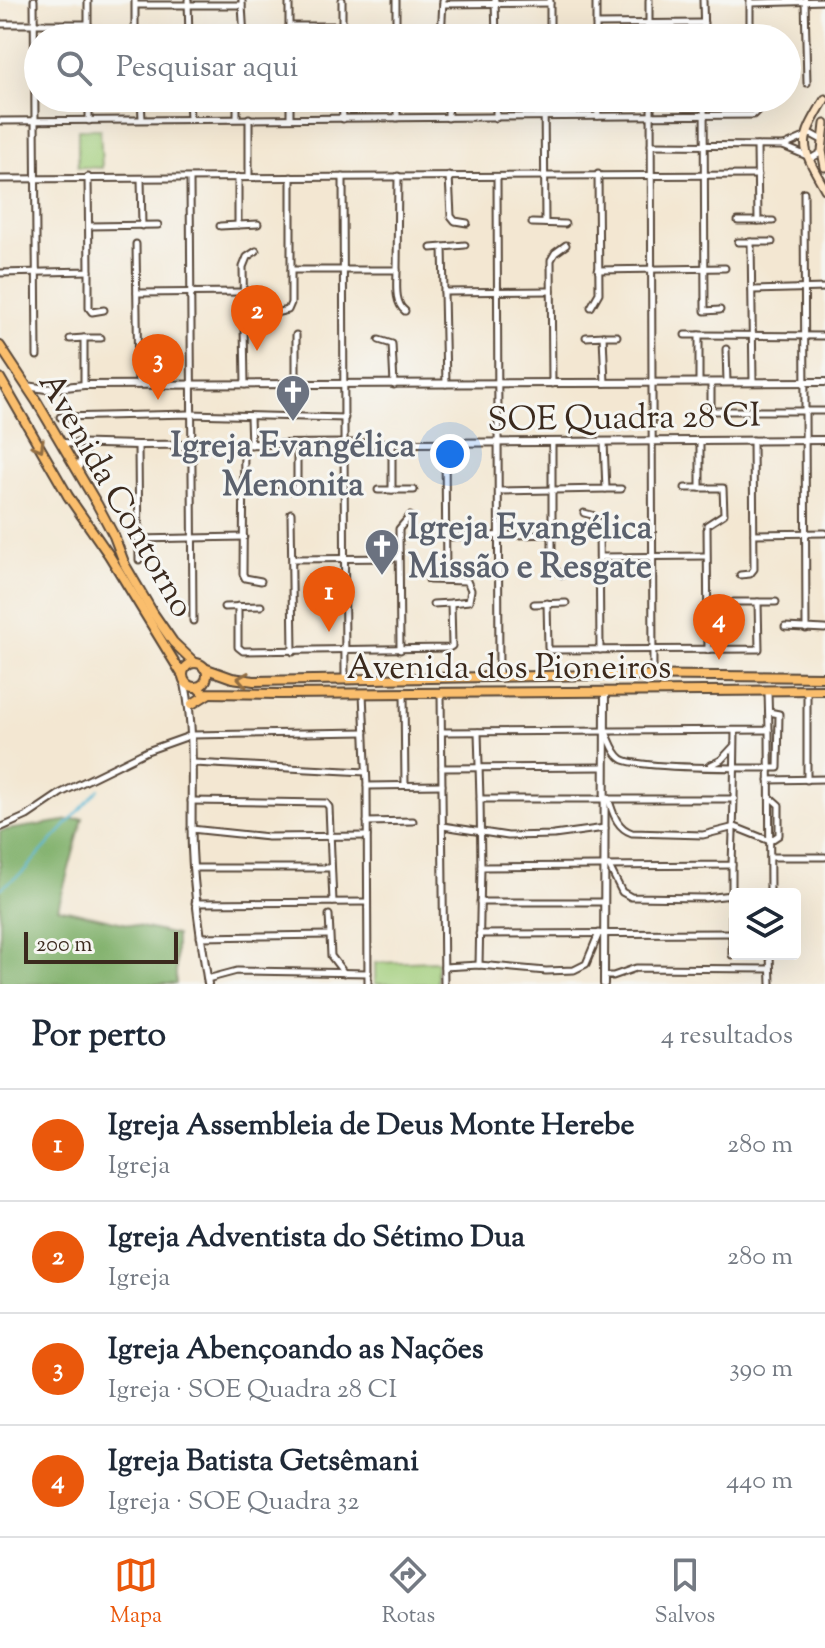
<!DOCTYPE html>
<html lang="pt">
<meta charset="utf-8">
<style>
:root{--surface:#fff;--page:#f6f6f7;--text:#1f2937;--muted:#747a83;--line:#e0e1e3;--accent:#ea580c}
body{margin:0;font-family:"Sorts Mill Goudy",serif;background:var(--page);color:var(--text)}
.controls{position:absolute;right:24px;bottom:24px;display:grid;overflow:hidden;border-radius:8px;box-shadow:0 8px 32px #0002}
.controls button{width:72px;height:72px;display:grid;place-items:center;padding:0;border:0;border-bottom:2px solid var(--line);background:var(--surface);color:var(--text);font:40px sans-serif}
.scale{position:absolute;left:24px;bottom:20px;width:154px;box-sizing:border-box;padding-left:8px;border:4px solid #3b2a1e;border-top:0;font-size:22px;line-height:28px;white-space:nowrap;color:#3b2a1e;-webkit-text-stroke:6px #f6f6f2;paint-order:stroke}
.you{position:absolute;left:450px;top:454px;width:28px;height:28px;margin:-20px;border:6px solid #fff;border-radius:50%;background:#1a73e8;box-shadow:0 0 0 12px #1a73e833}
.badge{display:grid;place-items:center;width:52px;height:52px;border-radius:50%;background:var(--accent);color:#fff;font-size:26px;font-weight:700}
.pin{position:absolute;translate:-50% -66px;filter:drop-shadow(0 2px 4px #0008)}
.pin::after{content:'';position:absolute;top:42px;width:28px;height:24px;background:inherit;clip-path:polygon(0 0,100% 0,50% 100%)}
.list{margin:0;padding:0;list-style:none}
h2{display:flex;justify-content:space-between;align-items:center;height:104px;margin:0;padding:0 32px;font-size:34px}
h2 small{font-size:26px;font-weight:400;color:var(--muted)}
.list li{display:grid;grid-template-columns:52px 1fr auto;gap:24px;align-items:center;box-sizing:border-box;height:112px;padding:0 32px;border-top:2px solid var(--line)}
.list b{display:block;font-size:30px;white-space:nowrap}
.list p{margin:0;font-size:26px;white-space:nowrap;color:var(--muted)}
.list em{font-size:26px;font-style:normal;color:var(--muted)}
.icon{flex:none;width:44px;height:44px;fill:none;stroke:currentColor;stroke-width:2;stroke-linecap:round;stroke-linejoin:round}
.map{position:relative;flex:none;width:825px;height:984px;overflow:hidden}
.search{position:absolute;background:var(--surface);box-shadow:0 8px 32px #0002;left:24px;right:24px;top:24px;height:88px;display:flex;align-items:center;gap:20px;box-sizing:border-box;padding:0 28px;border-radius:44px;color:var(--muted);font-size:30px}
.sheet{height:552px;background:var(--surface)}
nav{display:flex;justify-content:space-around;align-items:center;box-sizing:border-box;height:112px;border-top:2px solid var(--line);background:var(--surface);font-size:22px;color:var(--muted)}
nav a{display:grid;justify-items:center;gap:4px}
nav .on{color:var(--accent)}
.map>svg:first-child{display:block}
.green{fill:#a1cd7a;stroke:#6e7c4c;stroke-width:2}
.forest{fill:#80b06a;stroke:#5e6d44;stroke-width:2}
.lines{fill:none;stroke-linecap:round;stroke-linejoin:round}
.stream{stroke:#54b5d3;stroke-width:2}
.minor-casing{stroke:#574639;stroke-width:9}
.tertiary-casing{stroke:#574639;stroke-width:10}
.secondary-casing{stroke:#574639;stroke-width:11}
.primary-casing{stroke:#574639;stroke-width:12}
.minor{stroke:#fff;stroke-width:5}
.tertiary{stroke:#fff;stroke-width:6}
.secondary{stroke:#fde5c5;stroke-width:7}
.primary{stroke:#fabe6d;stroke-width:8}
.oneway{stroke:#916d42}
.labels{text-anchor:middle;stroke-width:6;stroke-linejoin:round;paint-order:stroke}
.street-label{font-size:34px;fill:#3b2a1e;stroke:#f6f6f2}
.worship-label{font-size:34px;font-weight:bold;fill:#5b616d;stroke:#f6f6f2}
</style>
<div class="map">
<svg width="825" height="984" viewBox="0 0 825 984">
<rect width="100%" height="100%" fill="#f6f6f2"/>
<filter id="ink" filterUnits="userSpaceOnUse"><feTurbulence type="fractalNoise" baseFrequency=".0125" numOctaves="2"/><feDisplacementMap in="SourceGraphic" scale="16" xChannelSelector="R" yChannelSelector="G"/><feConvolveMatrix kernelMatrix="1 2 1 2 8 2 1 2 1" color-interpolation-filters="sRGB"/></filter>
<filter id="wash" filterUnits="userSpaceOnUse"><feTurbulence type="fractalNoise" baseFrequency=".006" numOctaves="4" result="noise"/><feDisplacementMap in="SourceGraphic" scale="32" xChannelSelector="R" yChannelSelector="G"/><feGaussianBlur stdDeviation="1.8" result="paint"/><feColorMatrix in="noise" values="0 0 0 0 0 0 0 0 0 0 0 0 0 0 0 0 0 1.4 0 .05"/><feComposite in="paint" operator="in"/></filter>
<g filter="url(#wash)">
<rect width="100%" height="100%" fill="#f3e7d2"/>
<g class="green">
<path d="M78 129H100L102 168 78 167Z"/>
<path d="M437 961V984H375V963Z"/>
</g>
<path class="forest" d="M83 818 58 908 176 935V984H0V831Z"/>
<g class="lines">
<path class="stream" d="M0 889 23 872 99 789"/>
</g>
</g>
<g filter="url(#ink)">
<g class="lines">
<g class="minor-casing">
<g id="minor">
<path d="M34 0 37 356"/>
<path d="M88 0V38"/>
<path d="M188 0 189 38"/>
<path d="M342 0V38"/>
<path d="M396 0V38"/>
<path d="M495 0 496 38"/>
<path d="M596 0V38"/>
<path d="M649 0V38"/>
<path d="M703 0 704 38"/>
<path d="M750 0V38"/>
<path d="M805 0 807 83"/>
<path d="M550 1V38"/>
<path d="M750 3 825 1"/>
<path d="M443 4 550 3"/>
<path d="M136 5H242V0"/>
<path d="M242 5 244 38"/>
<path d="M0 24H88"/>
<path d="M596 24 704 23"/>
<path d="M289 26H396"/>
<path d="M135 38V0"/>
<path d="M289 38V0"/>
<path d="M441 38 443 0"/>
<path d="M89 98V121"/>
<path d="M141 98 142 119"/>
<path d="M189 98 190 119"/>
<path d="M290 98V118"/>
<path d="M342 98 343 119"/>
<path d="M397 98V118"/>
<path d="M448 98V118"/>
<path d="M496 98V118"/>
<path d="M544 98 545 223"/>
<path d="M597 98 598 116"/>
<path d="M651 98 653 675"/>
<path d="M704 98 705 311 720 310"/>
<path d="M237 118V98"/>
<path d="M0 121 753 115 757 111V98"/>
<path d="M651 145 783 146 812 158 822 152"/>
<path d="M757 146 758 221"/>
<path d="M784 146 811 134 822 140"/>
<path d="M449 176 451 216 455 221 467 223"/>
<path d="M238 177V225"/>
<path d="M249 177V118"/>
<path d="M343 177 345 680"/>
<path d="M497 177 499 676"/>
<path d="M0 179 758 175"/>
<path d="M141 179 142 226"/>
<path d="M190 179 193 621"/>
<path d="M804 192 806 629"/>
<path d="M738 221H773"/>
<path d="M532 223 565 224"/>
<path d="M89 226 158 225"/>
<path d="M220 226 258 224"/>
<path d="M738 242H772"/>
<path d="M751 242 753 381"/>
<path d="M136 244 138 385"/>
<path d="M443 247 465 245"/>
<path d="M431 248 443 247 446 384"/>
<path d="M291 270H397L398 176"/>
<path d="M397 270C397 283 394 303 405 311"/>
<path d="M598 270 725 268"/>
<path d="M89 271V308L92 312 104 310"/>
<path d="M0 273 89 271 88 177"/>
<path d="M752 290 825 288"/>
<path d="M444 292 551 291"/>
<path d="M137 293 243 292"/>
<path d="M591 307 599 293 598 174"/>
<path d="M275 313 288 310 291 303V177"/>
<path d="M296 335V386"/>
<path d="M685 335H699V383"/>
<path d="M699 335 825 336"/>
<path d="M603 336H617"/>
<path d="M586 337 603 336 605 383"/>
<path d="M70 339 84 338"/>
<path d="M379 340 392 344 394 385"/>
<path d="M726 349 727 382"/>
<path d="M711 383V407L714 411H825"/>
<path d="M552 384 551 260 555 253 566 245"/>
<path d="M84 385V338H101"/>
<path d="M245 385 243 267 247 257 256 251"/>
<path d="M60 417 190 414 345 418"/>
<path d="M250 417 251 445"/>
<path d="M700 441V488"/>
<path d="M552 442V569L563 575"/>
<path d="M392 443V490"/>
<path d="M445 443 446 580"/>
<path d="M138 445 139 560"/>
<path d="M244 445 243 574 245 578 261 581"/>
<path d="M685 488H723L724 514 707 525 708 650"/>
<path d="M606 489H621"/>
<path d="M378 490H414"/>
<path d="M499 491 606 489 604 442"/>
<path d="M273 492 295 490 297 486V444"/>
<path d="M291 513 293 652"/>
<path d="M584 513 592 515 599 523 600 650"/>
<path d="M754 534 825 533"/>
<path d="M445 537 553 534"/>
<path d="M137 539 244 537"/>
<path d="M600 557 706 556"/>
<path d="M293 559 398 558"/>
<path d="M740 575 750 574 754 569 753 440"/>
<path d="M734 602H776"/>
<path d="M547 603 548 648 550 650 759 649 758 602"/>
<path d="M433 604 451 603"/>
<path d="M534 604 566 603"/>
<path d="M238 606V647L243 651 449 648 452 646 451 603 469 601 471 590 467 581 429 580"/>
<path d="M224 607 261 606"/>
<path d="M785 627 825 629"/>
<path d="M400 650 399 529 410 516"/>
<path d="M807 691V780"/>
<path d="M363 693 367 786 368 984"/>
<path d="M404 693 405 785"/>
<path d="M441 694 444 984"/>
<path d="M769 730 770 894"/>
<path d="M443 732 769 730 768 691"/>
<path d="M478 732 480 799H734L735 731"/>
<path d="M606 732C610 740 614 754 622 759 637 769 754 768 778 768L779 714 769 712"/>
<path d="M194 763 366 772"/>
<path d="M711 765 721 760 734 746"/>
<path d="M442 768 603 767"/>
<path d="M769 780 825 779"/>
<path d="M367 786 442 785"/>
<path d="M608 798C613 812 616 828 632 833L703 835 735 827 770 841 779 835V805L770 797"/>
<path d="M480 799 481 867 732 865 734 799"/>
<path d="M191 801 326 803 329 807 333 902"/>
<path d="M367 822 413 821"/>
<path d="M443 826 508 836 554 835 605 828"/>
<path d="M0 828 27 816 61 793 147 751 192 735 365 732"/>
<path d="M191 829 268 837 367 836"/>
<path d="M770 857H825"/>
<path d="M609 866 622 892 631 897 705 898 732 895"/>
<path d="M193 868H330"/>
<path d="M480 902H604"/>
<path d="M195 903 367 902"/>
<path d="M329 915 331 956 344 973"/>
<path d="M479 934 733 933"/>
<path d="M200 937 329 935"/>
<path d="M770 954 771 984"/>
<path d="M732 955V865"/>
<path d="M479 965 481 867"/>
<path d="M444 967 479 965 546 971 574 970 586 964 599 933"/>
<path d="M604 976H613L636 968 770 969"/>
<path d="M207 979 237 971 368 973"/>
</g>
</g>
<g class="tertiary-casing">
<g id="tertiary">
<path d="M27 386 46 389 84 385 825 382"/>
<path d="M61 443 138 445 825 440"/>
<path d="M77 471 87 445"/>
<path d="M185 683C196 739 190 793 192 849 194 895 201 939 208 984"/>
<path d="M604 984 605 692"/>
</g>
</g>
<g class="secondary-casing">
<g id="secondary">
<path d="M825 99C798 144 800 145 825 189"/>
<path d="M825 124 822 151 825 167"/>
</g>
</g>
<g class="primary-casing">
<g id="primary">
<path d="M0 346 37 402 97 504 114 536 125 565 153 613 173 642 195 663"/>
<path d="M0 378 68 496 109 555 183 676"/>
<circle cx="195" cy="675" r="12"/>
<path d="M204 668 232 678 254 681 600 675 825 677"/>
<path d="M197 687 203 693 279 694 825 690"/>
<path d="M192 704 208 694"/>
</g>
</g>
<use href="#minor" class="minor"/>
<use href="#tertiary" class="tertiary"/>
<use href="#secondary" class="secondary"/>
<use href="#primary" class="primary"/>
</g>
<defs><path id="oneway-chevron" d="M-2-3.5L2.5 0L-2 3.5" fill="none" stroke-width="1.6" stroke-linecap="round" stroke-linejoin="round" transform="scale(2)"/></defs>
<g class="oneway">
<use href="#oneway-chevron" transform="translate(39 446) rotate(60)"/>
<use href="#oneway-chevron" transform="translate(243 679) rotate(-171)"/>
</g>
</g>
<defs>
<g id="church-pin" transform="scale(1.8)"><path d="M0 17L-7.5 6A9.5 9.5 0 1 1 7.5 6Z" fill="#6b7280" stroke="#f6f6f2"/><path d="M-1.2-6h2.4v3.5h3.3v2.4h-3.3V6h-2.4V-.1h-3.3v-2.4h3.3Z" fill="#fff"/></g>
</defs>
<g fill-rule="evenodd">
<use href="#church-pin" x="293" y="392"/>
<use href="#church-pin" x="382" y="546"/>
</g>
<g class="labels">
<g class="street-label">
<text transform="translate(624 416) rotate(-1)" y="12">SOE Quadra 28 CI</text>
<text transform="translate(118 494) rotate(60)" y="12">Avenida Contorno</text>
<text x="509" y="678">Avenida dos Pioneiros</text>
</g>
<g class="worship-label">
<text x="293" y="456">Igreja Evangélica<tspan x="293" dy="39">Menonita</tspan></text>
<text x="408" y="538" text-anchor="start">Igreja Evangélica<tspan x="408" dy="39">Missão e Resgate</tspan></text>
</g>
</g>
</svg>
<div class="controls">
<button><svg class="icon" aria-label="layers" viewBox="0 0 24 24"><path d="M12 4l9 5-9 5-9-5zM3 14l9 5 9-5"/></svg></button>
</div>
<div class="scale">200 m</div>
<div class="you"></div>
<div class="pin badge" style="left:329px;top:632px">1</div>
<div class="pin badge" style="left:257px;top:351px">2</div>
<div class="pin badge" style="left:158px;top:400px">3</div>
<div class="pin badge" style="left:719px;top:660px">4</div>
<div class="search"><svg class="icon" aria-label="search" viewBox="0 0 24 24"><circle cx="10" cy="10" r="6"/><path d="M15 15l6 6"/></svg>Pesquisar aqui</div>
</div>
<section class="sheet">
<h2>Por perto<small>4 resultados</small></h2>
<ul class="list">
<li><span class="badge">1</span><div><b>Igreja Assembleia de Deus Monte Herebe</b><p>Igreja</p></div><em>280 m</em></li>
<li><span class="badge">2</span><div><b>Igreja Adventista do Sétimo Dua</b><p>Igreja</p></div><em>280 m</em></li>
<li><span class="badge">3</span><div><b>Igreja Abençoando as Nações</b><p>Igreja · SOE Quadra 28 CI</p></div><em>390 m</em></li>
<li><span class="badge">4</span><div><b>Igreja Batista Getsêmani</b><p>Igreja · SOE Quadra 32</p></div><em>440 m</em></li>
</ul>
</section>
<nav>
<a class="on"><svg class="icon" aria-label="map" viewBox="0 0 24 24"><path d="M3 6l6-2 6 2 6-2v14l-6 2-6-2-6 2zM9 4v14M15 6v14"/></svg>Mapa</a>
<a><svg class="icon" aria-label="directions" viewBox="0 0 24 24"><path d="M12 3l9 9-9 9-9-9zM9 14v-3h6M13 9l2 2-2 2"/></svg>Rotas</a>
<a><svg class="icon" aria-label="saved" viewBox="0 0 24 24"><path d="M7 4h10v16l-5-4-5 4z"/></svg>Salvos</a>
</nav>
